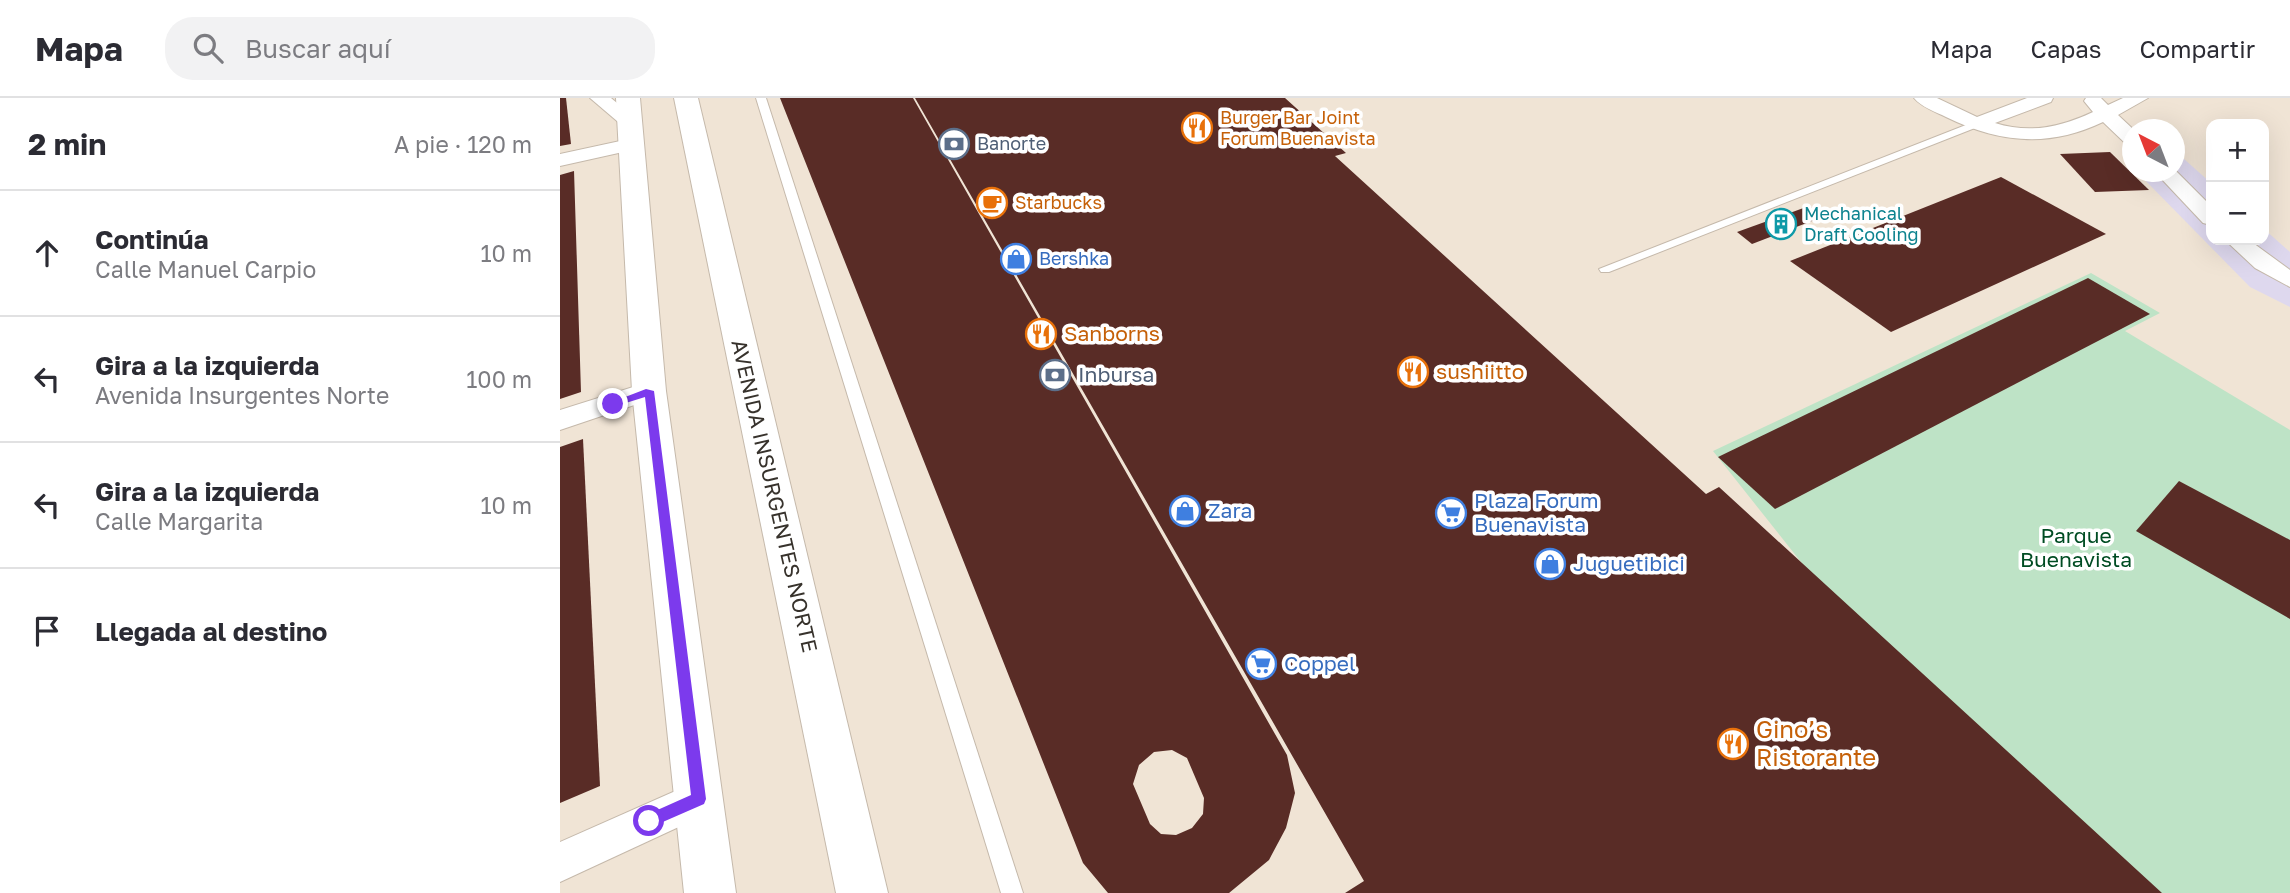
<!DOCTYPE html>
<html lang="es">
<meta charset="utf-8">
<style>
:root{--surface:#fff;--page:#f2f2f3;--text:#2b2b33;--muted:#7c7c81;--line:#e1e1e2}
body{margin:0;font-family:"Golos Text",sans-serif;background:var(--page);color:var(--text)}
.controls{position:absolute;right:21px;top:21px;display:grid;overflow:hidden;border-radius:14px;box-shadow:0 7px 28px #0002}
.controls button{width:63px;height:63px;display:grid;place-items:center;padding:0;border:0;border-bottom:2px solid var(--line);background:var(--surface);color:var(--text);font:35px sans-serif}
.compass{position:absolute;left:1562px;top:21px;width:63px;height:63px;border-radius:50%;background:var(--surface);box-shadow:0 7px 28px #0002;rotate:318deg}
.stop{position:absolute;width:21px;height:21px;margin:-16px;border:5px solid #7c3aed;border-radius:50%;background:#fff}
.stop.end{background:#7c3aed;border-color:#fff;box-shadow:0 2px 7px #0008}
.list{margin:0;padding:0;list-style:none}
h2{display:flex;justify-content:space-between;align-items:center;height:91px;margin:0;padding:0 28px;font-size:30px}
h2 small{font-size:23px;font-weight:400;color:var(--muted)}
.list li{display:grid;grid-template-columns:46px 1fr auto;gap:21px;align-items:center;box-sizing:border-box;height:126px;padding:0 28px;border-top:2px solid var(--line)}
.list b{display:block;font-size:26px;white-space:nowrap}
.list p{margin:0;font-size:23px;white-space:nowrap;color:var(--muted)}
.list em{font-size:23px;font-style:normal;color:var(--muted)}
.icon{flex:none;width:38px;height:38px;fill:none;stroke:currentColor;stroke-width:2;stroke-linecap:round;stroke-linejoin:round}
.map{position:relative;flex:none;width:1730px;height:795px;overflow:hidden}
header{display:flex;align-items:center;gap:42px;box-sizing:border-box;height:98px;padding:0 35px;background:var(--surface);border-bottom:2px solid var(--line)}
header strong{font-size:33px}
nav{display:flex;gap:38px;margin-inline-start:auto;font-size:24px}
.search{width:490px;height:63px;background:var(--page);display:flex;align-items:center;gap:18px;box-sizing:border-box;padding:0 24px;border-radius:28px;color:var(--muted);font-size:26px}
main{display:flex}
aside{flex:1;background:var(--surface)}
.map>svg:first-child{display:block}
.commercial{fill:#ded8ee}
.green{fill:#bee3c6}
.building{fill:#592c26;fill-rule:evenodd}
.lines{fill:none;stroke-linecap:round;stroke-linejoin:round}
.lane-casing{stroke:#c5b9ab;stroke-width:2}
.street-casing{stroke:#c5b9ab;stroke-width:2}
.secondary-casing{stroke:#c5b9ab;stroke-width:2}
.lane{fill:#fff;fill-rule:evenodd}
.street{fill:#fff;fill-rule:evenodd}
.secondary{fill:#fff;fill-rule:evenodd}
.route{fill:#7c3aed}
.labels{text-anchor:middle;stroke-width:7;stroke-linejoin:round;paint-order:stroke}
.far-food-label{font-size:18px;fill:#c56008;stroke:#fff;text-anchor:start}
.far-service-label{font-size:18px;fill:#4e5e75;stroke:#fff;text-anchor:start}
.far-culture-label{font-size:18px;fill:#0d838f;stroke:#fff;text-anchor:start}
.far-shop-label{font-size:18px;fill:#366cbe;stroke:#fff;text-anchor:start}
.food-label{font-size:21px;fill:#c56008;stroke:#fff;text-anchor:start}
.service-label{font-size:21px;fill:#4e5e75;stroke:#fff;text-anchor:start}
.street-label{font-size:21px;fill:#37322c;stroke:#fff}
.shop-label{font-size:21px;fill:#366cbe;stroke:#fff;text-anchor:start}
.park-label{font-size:21px;fill:#004c23;stroke:#fff}
.near-food-label{font-size:24px;fill:#c56008;stroke:#fff;text-anchor:start}
</style>
<header>
<strong>Mapa</strong>
<div class="search"><svg class="icon" aria-label="search" viewBox="0 0 24 24"><circle cx="10" cy="10" r="6"/><path d="M15 15l6 6"/></svg>Buscar aquí</div>
<nav><a>Mapa</a><a>Capas</a><a>Compartir</a></nav>
</header>
<main>
<aside>
<h2>2 min<small>A pie · 120 m</small></h2>
<ul class="list">
<li><svg class="icon" aria-label="ahead" viewBox="0 0 24 24"><path d="M12 20V5M6 11l6-6 6 6"/></svg><div><b>Continúa</b><p>Calle Manuel Carpio</p></div><em>10 m</em></li>
<li><svg class="icon" aria-label="left" viewBox="0 0 24 24"><path d="M17 20v-9H6M10 6l-5 5 5 5"/></svg><div><b>Gira a la izquierda</b><p>Avenida Insurgentes Norte</p></div><em>100 m</em></li>
<li><svg class="icon" aria-label="left" viewBox="0 0 24 24"><path d="M17 20v-9H6M10 6l-5 5 5 5"/></svg><div><b>Gira a la izquierda</b><p>Calle Margarita</p></div><em>10 m</em></li>
<li><svg class="icon" aria-label="arrive" viewBox="0 0 24 24"><path d="M6 21V4h12l-3 4 3 4H6"/></svg><div><b>Llegada al destino</b></div></li>
</ul>
</aside>
<div class="map">
<svg width="1730" height="795" viewBox="0 0 1730 795">
<rect width="100%" height="100%" fill="#f0e4d5"/>
<path class="commercial" d="M1615 53 1651 85V142H1704V131L1730 154V209L1690 189 1577 74H1615Z"/>
<path class="green" d="M1531 175 1600 215 1565 233 1730 332V795H1581L1302 541 1153 353Z"/>
<g class="building">
<path d="M0 0H6L11 46 0 48Z"/>
<path d="M220 0H353L727 657 735 695 726 730 709 762 669 795H548L523 765ZM612 652 627 660 644 700 643 716 632 730 616 737 601 736 590 726 573 686 579 667 594 654Z"/>
<path d="M355 0H725L786 55 775 58 1146 396 1159 389 1602 795H785L804 783Z"/>
<path d="M1550 54 1589 92 1535 94 1500 56Z"/>
<path d="M14 73 21 294 0 301V77Z"/>
<path d="M1441 79 1546 136 1331 234 1230 163Z"/>
<path d="M1249 108 1265 118 1192 146 1177 134Z"/>
<path d="M1528 180 1590 216 1215 411 1158 359Z"/>
<path d="M23 341 40 688 0 705V349Z"/>
<path d="M1619 383 1730 442V521L1576 433Z"/>
</g>
<g class="lines">
<g class="lane-casing">
<g id="lane">
<path d="M196 0H206L463 795H441Z"/>
<path d="M1416 23 1421 26 1420 28 1049 174H1041L1039 171Z"/>
</g>
</g>
<g class="street-casing">
<g id="street">
<path d="M30 0H51L81 25 78 29H64Z"/>
<path d="M1354 0H1377L1417 19 1467 0H1493L1491 4 1435 25C1470 36 1501 29 1533 14L1524 3 1526 0H1541L1548 7 1563 0H1588L1558 17 1574 32 1573 48 1566 46 1543 24C1489 50 1439 45 1386 19 1376 14 1361 9 1354 0Z"/>
<path d="M74 40 84 46 81 50 0 68V56Z"/>
<path d="M1615 72 1651 108V127L1643 125 1595 74Z"/>
<path d="M1665 142H1689L1730 172V189L1695 170Z"/>
<path d="M89 284 98 287 102 293 98 299 0 332V312Z"/>
<path d="M138 683 151 688 157 701 151 714 0 784V744Z"/>
</g>
</g>
<g class="secondary-casing">
<g id="secondary">
<path d="M56 0H80L106 293 176 795H124L72 293Z"/>
<path d="M114 0H138L328 795H276Z"/>
</g>
</g>
<use href="#lane" class="lane"/>
<use href="#street" class="street"/>
<use href="#secondary" class="secondary"/>
</g>
<path class="route" d="M86 291 94 293 146 701 144 706 89 730 84 728V718L131 697 85 299 53 309 47 306Z"/>
<defs>
<g id="restaurant-ring" transform="scale(1.575)"><circle r="9.5" fill="#fff" stroke="#e8710a" stroke-width="1.5"/><path d="M-5-6h1v4h1v-4h1v4h1v-4h1v5L-1.5 .5V6h-2V.5L-5-1ZM5-6V6H3V1.5H1.5Q1.5-4 5-6Z" fill="#e8710a"/></g>
<g id="bank-ring" transform="scale(1.575)"><circle r="9.5" fill="#fff" stroke="#5c6f8a" stroke-width="1.5"/><path d="M-6-4H6V4H-6ZM0-2.3a2.3 2.3 0 1 0 0 4.6a2.3 2.3 0 1 0 0-4.6Z" fill="#5c6f8a"/></g>
<g id="cafe-ring" transform="scale(1.575)"><circle r="9.5" fill="#fff" stroke="#e8710a" stroke-width="1.5"/><path d="M-5.5-4.5H6V0H3Q3 3.5 0 3.5H-2.5Q-5.5 3.5-5.5 0ZM3-3.2v2h1.7v-2ZM-6 4.5H4V6H-6Z" fill="#e8710a"/></g>
<g id="building-ring" transform="scale(1.575)"><circle r="9.5" fill="#fff" stroke="#0f9aa8" stroke-width="1.5"/><path d="M-4-6H4V6H1V3H-1V6H-4ZM-2.5-4.3h1.7v1.8h-1.7ZM.8-4.3h1.7v1.8H.8ZM-2.5-1h1.7V.8h-1.7ZM.8-1h1.7V.8H.8Z" fill="#0f9aa8"/></g>
<g id="shop-ring" transform="scale(1.575)"><circle r="9.5" fill="#fff" stroke="#3f7fe0" stroke-width="1.5"/><path d="M-5-2.5h2.3a2.7 3.5 0 0 1 5.4 0H5L5.5 6h-11ZM-1.5-2.5h3a1.5 2.3 0 0 0-3 0Z" fill="#3f7fe0"/></g>
<g id="supermarket-ring" transform="scale(1.575)"><circle r="9.5" fill="#fff" stroke="#3f7fe0" stroke-width="1.5"/><path d="M-6-5.5h2.5l.6 2H6L4.5 2H-2.5L-4.4-4H-6ZM-1.5 3.2a1.3 1.3 0 1 0 .1 0ZM3 3.2a1.3 1.3 0 1 0 .1 0Z" fill="#3f7fe0"/></g>
</defs>
<g fill-rule="evenodd">
<use href="#restaurant-ring" x="637" y="30"/>
<use href="#bank-ring" x="394" y="46"/>
<use href="#cafe-ring" x="432" y="105"/>
<use href="#building-ring" x="1221" y="126"/>
<use href="#shop-ring" x="456" y="161"/>
<use href="#restaurant-ring" x="481" y="236"/>
<use href="#restaurant-ring" x="853" y="274"/>
<use href="#bank-ring" x="495" y="277"/>
<use href="#shop-ring" x="625" y="413"/>
<use href="#supermarket-ring" x="891" y="415"/>
<use href="#shop-ring" x="990" y="466"/>
<use href="#supermarket-ring" x="701" y="566"/>
<use href="#restaurant-ring" x="1173" y="646"/>
</g>
<g class="labels">
<g class="far-food-label">
<text x="660" y="26">Burger Bar Joint<tspan x="660" dy="21">Forum Buenavista</tspan></text>
<text x="455" y="111">Starbucks</text>
</g>
<g class="far-service-label">
<text x="417" y="52">Banorte</text>
</g>
<g class="far-culture-label">
<text x="1244" y="122">Mechanical<tspan x="1244" dy="21">Draft Cooling</tspan></text>
</g>
<g class="far-shop-label">
<text x="479" y="167">Bershka</text>
</g>
<g class="food-label">
<text x="504" y="243">Sanborns</text>
<text x="876" y="281">sushiitto</text>
</g>
<g class="service-label">
<text x="518" y="284">Inbursa</text>
</g>
<g class="street-label">
<text transform="translate(214 398) rotate(77)" y="7">AVENIDA INSURGENTES NORTE</text>
</g>
<g class="shop-label">
<text x="914" y="410">Plaza Forum<tspan x="914" dy="24">Buenavista</tspan></text>
<text x="648" y="420">Zara</text>
<text x="1013" y="473">Juguetibici</text>
<text x="724" y="573">Coppel</text>
</g>
<g class="park-label">
<text x="1516" y="445">Parque<tspan x="1516" dy="24">Buenavista</tspan></text>
</g>
<g class="near-food-label">
<text x="1196" y="640">Gino’s<tspan x="1196" dy="28">Ristorante</tspan></text>
</g>
</g>
</svg>
<div class="controls">
<button>+</button>
<button>−</button>
</div>
<svg class="compass" viewBox="-18 -18 36 36"><path d="M0-13l5 13h-10z" fill="#e53935"/><path d="M0 13l5-13h-10z" fill="#7c7c81"/></svg>
<div class="stop" style="left:89px;top:723px"></div>
<div class="stop end" style="left:53px;top:306px"></div>
</div>
</main>
